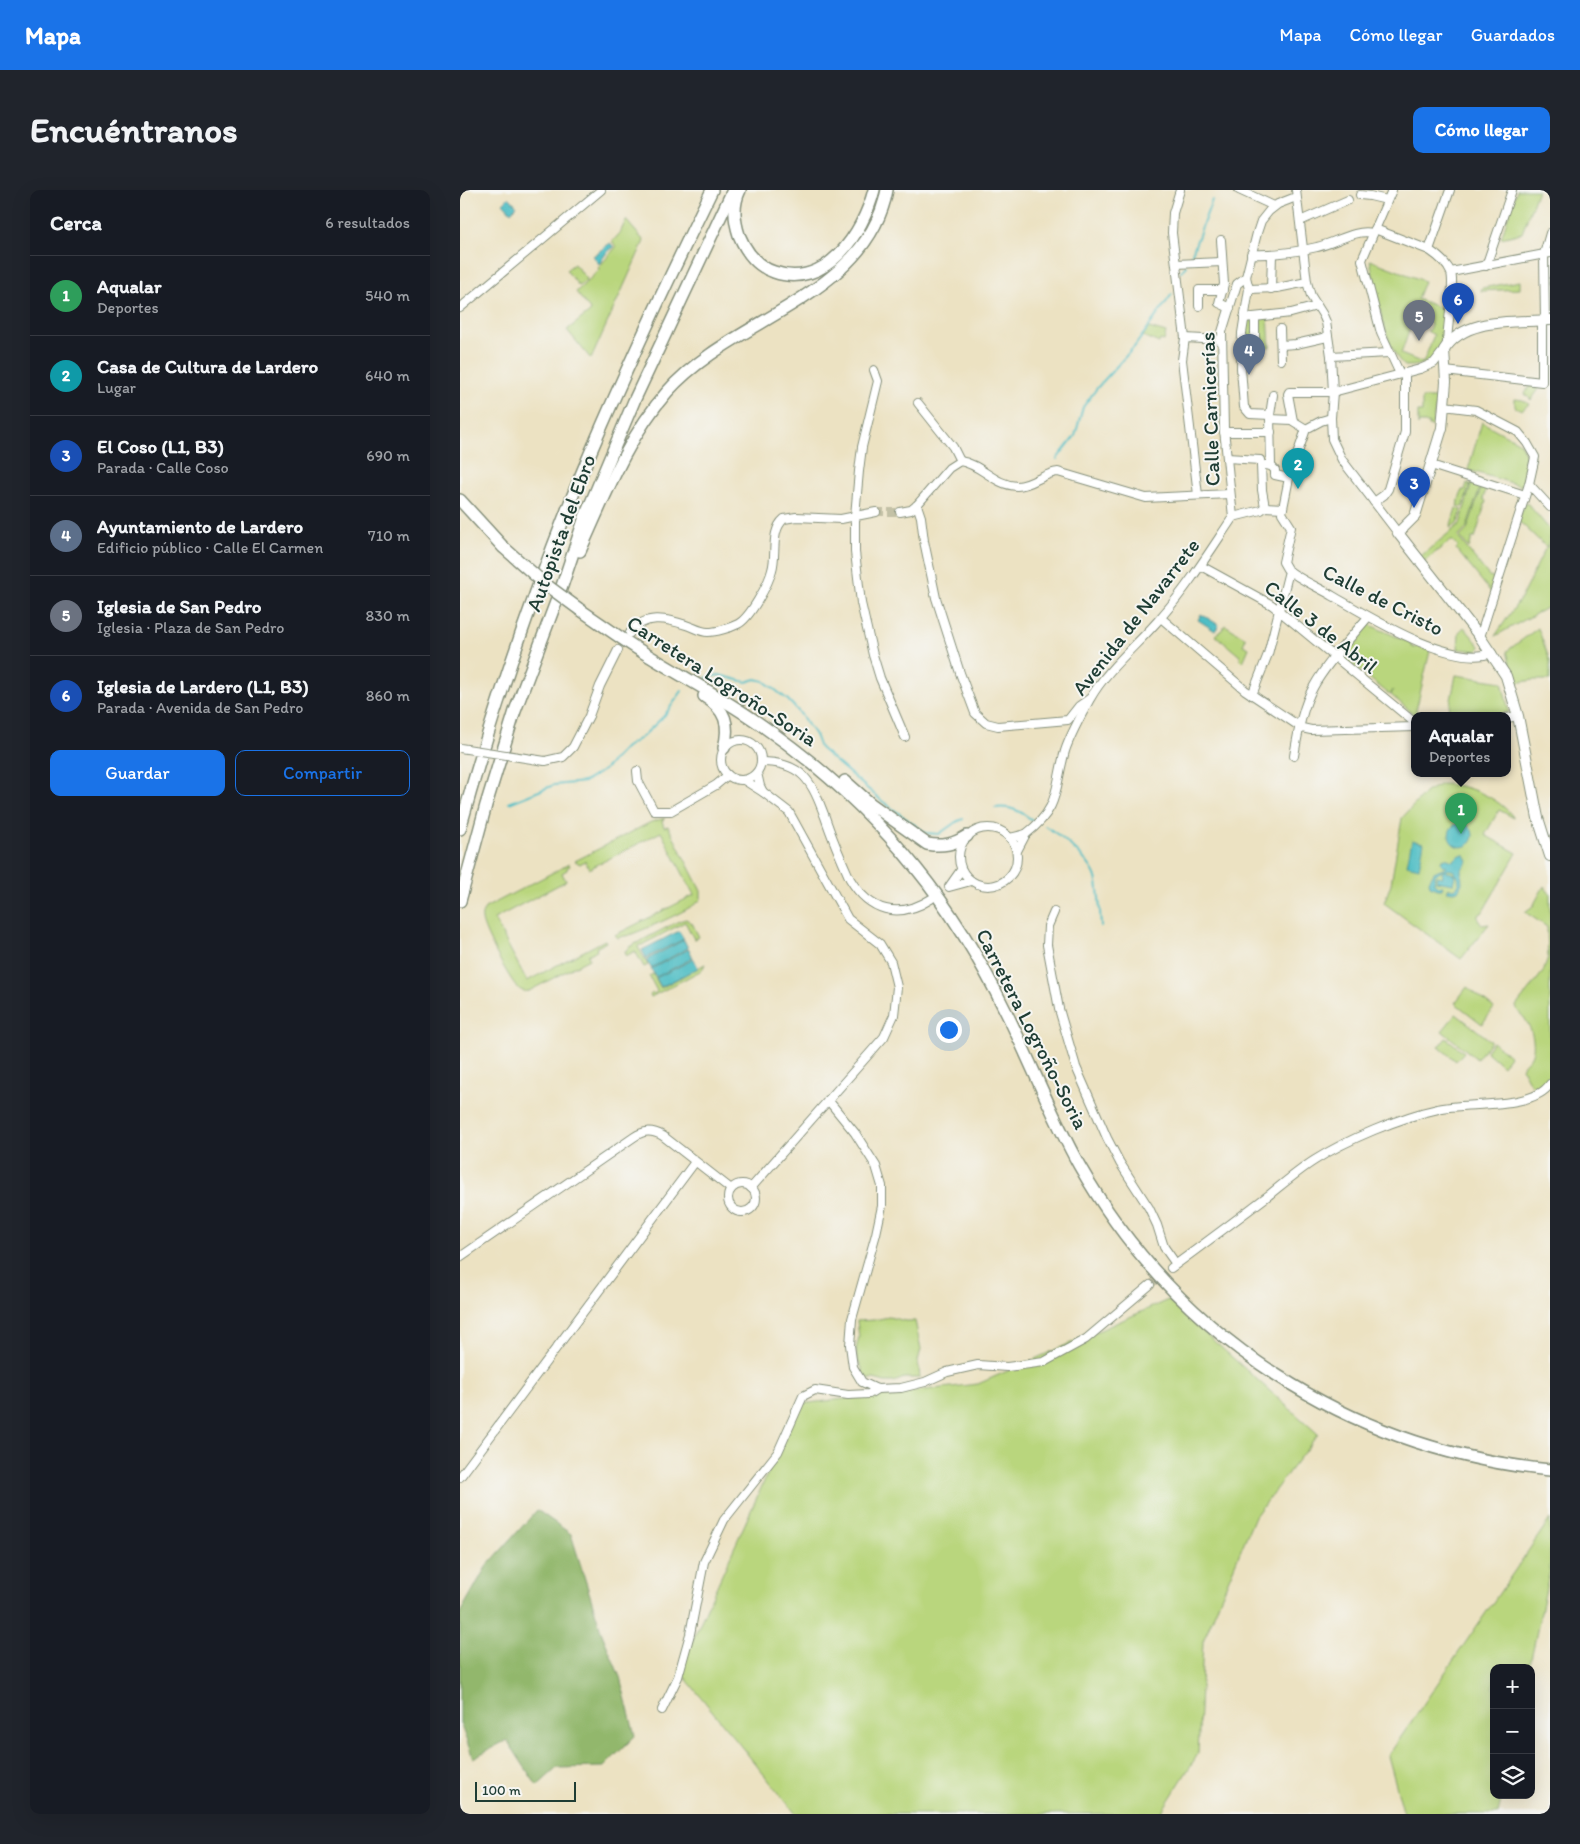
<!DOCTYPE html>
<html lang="es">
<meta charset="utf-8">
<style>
:root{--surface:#171b24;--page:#20242c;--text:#f1f3f6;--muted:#9ea1a6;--line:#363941;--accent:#1a73e8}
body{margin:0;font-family:Itim,sans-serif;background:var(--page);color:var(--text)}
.controls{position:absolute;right:15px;bottom:15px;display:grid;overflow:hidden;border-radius:10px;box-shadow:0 5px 20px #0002}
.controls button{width:45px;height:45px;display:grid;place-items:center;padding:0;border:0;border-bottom:1px solid var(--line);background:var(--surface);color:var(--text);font:25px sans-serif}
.scale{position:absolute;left:15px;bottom:12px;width:101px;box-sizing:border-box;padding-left:5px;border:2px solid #1f3d34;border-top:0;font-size:14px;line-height:18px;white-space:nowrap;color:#1f3d34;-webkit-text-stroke:4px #f6f6f2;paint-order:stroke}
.you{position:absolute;left:488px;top:839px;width:18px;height:18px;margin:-12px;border:4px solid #fff;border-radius:50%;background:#1a73e8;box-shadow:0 0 0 8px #1a73e833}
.badge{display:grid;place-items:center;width:32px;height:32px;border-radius:50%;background:var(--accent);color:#fff;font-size:16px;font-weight:700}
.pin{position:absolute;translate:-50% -41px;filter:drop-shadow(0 1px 2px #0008)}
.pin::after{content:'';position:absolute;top:26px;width:18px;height:15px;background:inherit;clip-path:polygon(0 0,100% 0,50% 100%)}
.popup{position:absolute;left:951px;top:522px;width:100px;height:65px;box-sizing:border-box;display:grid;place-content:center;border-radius:10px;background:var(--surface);filter:drop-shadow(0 1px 4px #0005);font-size:16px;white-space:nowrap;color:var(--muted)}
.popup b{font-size:19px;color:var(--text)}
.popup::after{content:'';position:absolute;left:50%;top:100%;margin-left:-10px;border:10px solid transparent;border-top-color:var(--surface)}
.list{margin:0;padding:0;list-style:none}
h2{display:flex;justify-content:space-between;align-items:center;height:65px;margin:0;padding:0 20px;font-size:21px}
h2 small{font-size:16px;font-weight:400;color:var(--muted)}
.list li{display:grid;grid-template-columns:32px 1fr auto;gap:15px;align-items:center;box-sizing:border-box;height:80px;padding:0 20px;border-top:1px solid var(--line)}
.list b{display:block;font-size:19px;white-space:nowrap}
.list p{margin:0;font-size:16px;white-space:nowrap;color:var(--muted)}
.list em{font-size:16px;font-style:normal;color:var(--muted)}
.actions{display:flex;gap:10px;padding:15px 20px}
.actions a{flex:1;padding:11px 0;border:1px solid var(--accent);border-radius:10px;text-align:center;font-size:18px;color:var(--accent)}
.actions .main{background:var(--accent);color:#fff}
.icon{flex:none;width:28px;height:28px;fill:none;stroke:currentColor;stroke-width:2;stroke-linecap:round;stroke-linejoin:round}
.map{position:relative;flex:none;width:1090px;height:1624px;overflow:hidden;border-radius:10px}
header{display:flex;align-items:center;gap:30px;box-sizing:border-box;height:70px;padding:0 25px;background:var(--accent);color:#fff}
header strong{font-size:24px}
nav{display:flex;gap:28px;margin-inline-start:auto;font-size:18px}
.intro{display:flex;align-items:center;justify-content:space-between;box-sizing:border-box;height:120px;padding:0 30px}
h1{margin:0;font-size:35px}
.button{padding:12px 22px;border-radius:10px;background:var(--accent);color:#fff;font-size:18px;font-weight:700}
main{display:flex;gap:30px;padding:0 30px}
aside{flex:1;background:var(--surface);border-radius:10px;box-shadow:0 5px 20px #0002}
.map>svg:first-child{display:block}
.green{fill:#b9d67d;stroke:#6c8a58;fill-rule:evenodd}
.forest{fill:#92b76c;stroke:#587a50}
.water{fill:#4ebdc4;stroke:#367d7c}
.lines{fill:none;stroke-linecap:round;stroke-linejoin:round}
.stream{stroke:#4ebdc4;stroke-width:2}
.minor-tunnel{stroke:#c3c1a6;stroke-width:8;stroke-dasharray:8 4;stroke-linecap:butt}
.minor-casing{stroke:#86907b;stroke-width:10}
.major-casing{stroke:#86907b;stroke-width:12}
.highway-casing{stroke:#86907b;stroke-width:14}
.minor{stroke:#fff;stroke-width:8}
.major{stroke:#fff;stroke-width:10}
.highway{stroke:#fff;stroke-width:11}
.minor-bridge-casing{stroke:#86907b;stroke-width:10;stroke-linecap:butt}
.highway-bridge-casing{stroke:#86907b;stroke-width:14;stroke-linecap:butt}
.minor-bridge{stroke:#fff;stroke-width:8}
.highway-bridge{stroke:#fff;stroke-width:11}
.labels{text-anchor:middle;stroke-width:4;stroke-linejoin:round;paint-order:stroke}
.street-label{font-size:21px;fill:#1f3d34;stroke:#f6f6f2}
</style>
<header>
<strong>Mapa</strong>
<nav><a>Mapa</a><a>Cómo llegar</a><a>Guardados</a></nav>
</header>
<div class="intro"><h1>Encuéntranos</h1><a class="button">Cómo llegar</a></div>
<main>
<aside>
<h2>Cerca<small>6 resultados</small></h2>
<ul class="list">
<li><span class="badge" style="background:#2e9e5b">1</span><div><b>Aqualar</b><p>Deportes</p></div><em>540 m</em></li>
<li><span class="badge" style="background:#0f9aa8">2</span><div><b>Casa de Cultura de Lardero</b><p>Lugar</p></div><em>640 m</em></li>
<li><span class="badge" style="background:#1a4fb4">3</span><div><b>El Coso (L1, B3)</b><p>Parada · Calle Coso</p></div><em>690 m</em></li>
<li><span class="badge" style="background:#5c6f8a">4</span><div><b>Ayuntamiento de Lardero</b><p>Edificio público · Calle El Carmen</p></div><em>710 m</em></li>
<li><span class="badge" style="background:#6b7280">5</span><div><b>Iglesia de San Pedro</b><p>Iglesia · Plaza de San Pedro</p></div><em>830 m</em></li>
<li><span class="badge" style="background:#1a4fb4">6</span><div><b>Iglesia de Lardero (L1, B3)</b><p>Parada · Avenida de San Pedro</p></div><em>860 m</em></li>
</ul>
<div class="actions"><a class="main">Guardar</a><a>Compartir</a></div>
</aside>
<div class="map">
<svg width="1090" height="1624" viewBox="0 0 1090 1624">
<rect width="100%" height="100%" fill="#f6f6f2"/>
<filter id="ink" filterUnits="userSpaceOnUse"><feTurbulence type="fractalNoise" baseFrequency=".02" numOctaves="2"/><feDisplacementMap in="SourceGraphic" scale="10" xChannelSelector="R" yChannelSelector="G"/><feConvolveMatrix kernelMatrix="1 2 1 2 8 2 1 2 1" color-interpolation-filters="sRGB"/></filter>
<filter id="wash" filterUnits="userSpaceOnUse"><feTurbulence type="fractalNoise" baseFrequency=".0096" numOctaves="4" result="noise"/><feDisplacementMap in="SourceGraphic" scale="20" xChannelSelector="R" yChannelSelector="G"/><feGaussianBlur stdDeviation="1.12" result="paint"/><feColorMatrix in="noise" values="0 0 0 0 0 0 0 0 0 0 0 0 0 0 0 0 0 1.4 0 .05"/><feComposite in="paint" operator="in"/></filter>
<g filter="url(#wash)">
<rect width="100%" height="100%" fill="#ece2c2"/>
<g class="green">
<path d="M1057 0H1078L1062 43 1041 48Z"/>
<path d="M166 30 184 51 131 169 107 140 131 121 116 102 139 80 138 78 156 57 152 52 160 43Z"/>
<path d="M910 70 964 91 957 109 986 120C983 149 983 178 945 176 925 162 915 95 910 70ZM954 127 962 130 965 129 969 131 971 135 969 140 967 141 974 145 963 173 941 164Z"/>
<path d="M114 74 127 89 119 96 106 80Z"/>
<path d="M1060 91V99L1021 101 1022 98Z"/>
<path d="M808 126 810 157H781L784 128Z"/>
<path d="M689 138 706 143 704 151 700 150 699 153 683 146Z"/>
<path d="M1070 195 1079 199 1071 210 1065 204Z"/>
<path d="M962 208H977L972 237 969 236V233H959L958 236V222H962Z"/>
<path d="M1055 209 1063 210 1069 214 1062 220 1055 217Z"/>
<path d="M1022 232 1060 253 1069 271 1062 296 1008 280Z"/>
<path d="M1013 288 1022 291 1006 339 998 347 1029 386 1039 390 1034 406 996 359 998 357 993 351H990L962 373 958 368 1000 334Z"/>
<path d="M1007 293 1010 294 1003 317 997 316 1002 300H1005Z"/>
<path d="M1022 295 1027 296 1023 309 1026 311 1015 348H1012L1009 358 1000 347 1007 340Z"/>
<path d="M1064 313 1068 314 1090 340V350L1086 357 1062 334 1058 332Z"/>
<path d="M996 318 1002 320 998 332 990 338Z"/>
<path d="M1090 354V416L1035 446 1061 408 1085 359Z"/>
<path d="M909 432 912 436 951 453 952 457 955 458 958 456 970 461 955 525 931 505 933 500 930 505 882 466Z"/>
<path d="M765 435 786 448 783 455 789 458 783 472 780 469 781 467 755 445 762 440Z"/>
<path d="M1004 437 1020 456 1018 461 998 459 999 442Z"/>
<path d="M1078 438 1090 471V490H1073L1055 493 1047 461Z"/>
<path d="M996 485 1042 492 1049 522 1032 525H988Z"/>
<path d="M981 594C1006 594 1039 607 1054 628L1039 620 1025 645 1057 663 1022 723 1018 725V730L1022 735 1029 734 1001 769 924 713 931 694 942 628 966 602Z"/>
<path d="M205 628 202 631 204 637 208 636 241 701V709C235 718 186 739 172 744 166 747 163 745 158 748L155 745 234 705 201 642 129 679 125 671 120 674 115 671 191 632Z"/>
<path d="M109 674 110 676 107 678V680L102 683 106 691 34 729 67 791 145 750 146 752 136 758 137 760 128 765 129 769 69 801C64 802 62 801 58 798 50 791 22 739 22 729 21 725 23 722 25 718Z"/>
<path d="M1084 696 1090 704V887L1077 900 1069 892 1062 878C1064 873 1067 872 1070 868 1077 857 1072 839 1065 829 1062 824 1057 823 1056 816L1083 782 1088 767 1087 737 1065 722 1073 716Z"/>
<path d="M226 729 232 733 239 747 234 749 225 732 182 755H179L178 757 188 775 184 777 175 761 166 766 165 761 169 758V757L219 731Z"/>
<path d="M245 774 242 780 191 807 190 805 193 803 194 804 197 801 189 786 193 784 201 798Z"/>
<path d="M1007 797 1034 818 1022 834 995 813Z"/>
<path d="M996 824 1031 851 1017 869 982 841Z"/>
<path d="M986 848 1004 862 996 871 979 857Z"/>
<path d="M1033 852 1050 866 1043 876 1026 861Z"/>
<path d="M708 1110 858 1244 795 1326 743 1451 738 1564 700 1624H336L219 1480 339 1214 518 1194Z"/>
<path d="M429 1127 445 1131H455L461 1159 458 1171 460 1188H444L434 1192H425L414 1189H402V1178L397 1169 396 1159 399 1147 397 1131 414 1130Z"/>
<path d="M1090 1329V1380L1069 1478H1034V1605H1042L1038 1624H944L928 1566Z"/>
</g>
<path class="forest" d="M77 1320 111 1344 142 1444 160 1487 175 1546 144 1577 97 1578 77 1596 47 1550 13 1568 0 1533V1423L26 1377Z"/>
<g class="water">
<path d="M49 7 57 16 51 22 43 13Z"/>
<path d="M150 53 154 57 147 62 139 74 133 66Z"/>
<path d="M741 424 759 435 755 441 738 430Z"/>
<circle cx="1001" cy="645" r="12"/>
<path d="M952 650 964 653 959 678 947 675Z"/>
<path d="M999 665H1005L1008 671 1001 680 1002 693 998 701 993 702 987 701 989 698 995 699 999 694 998 686 994 683V681C987 678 981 680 975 685L974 693 978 696H983L982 699H978L970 696 969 691 974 682 987 676 982 675 981 670 985 668 993 671Z"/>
<path d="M987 680 988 683 990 682 995 685 993 694 976 691 977 686 983 687 982 682Z"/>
<path d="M219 741 224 749 186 768 182 760Z"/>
<path d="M224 750 228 758 191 778 186 770Z"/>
<path d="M229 759 233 768 196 787 191 779Z"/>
<path d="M234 769 238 778 201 797 196 788Z"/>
</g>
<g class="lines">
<g class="stream">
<path d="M730 69 752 10"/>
<path d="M721 82 726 76"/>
<path d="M597 269 615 246 623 217 637 198 675 156 712 104"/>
<path d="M246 488 259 485 286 492 296 489 304 491 328 510 339 522 355 545 360 558 422 611 466 643 479 644 496 632 503 629"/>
<path d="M49 613 94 595 124 592 144 580 166 557 182 547 204 526 222 501"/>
<path d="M535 618C551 616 561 621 573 631"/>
<path d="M585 636C599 644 629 670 635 685 639 693 640 724 641 736"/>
</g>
</g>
</g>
<g filter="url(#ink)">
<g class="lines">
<g class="minor-tunnel">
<path d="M416 322H440"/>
<path d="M690 1095 711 1078"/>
</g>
<g class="minor-casing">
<g id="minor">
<path d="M720 0 713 23 712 43 725 148 722 170 738 305"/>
<path d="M779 0 814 16"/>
<path d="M836 0 847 92 851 106 863 125 866 132 871 166 873 202 871 228 872 249 882 270 938 343"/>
<path d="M932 0 902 70 921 143 940 184"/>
<path d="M900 5 910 6 927 10"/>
<path d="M840 31 888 10"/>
<path d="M915 39 969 60C978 66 987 73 991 83 995 96 987 136 987 154"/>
<path d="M761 50 764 94 759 113 770 118"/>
<path d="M969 60 990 0"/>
<path d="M791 64C813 65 836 62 857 57 876 53 894 39 913 43"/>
<path d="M716 74 762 72"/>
<path d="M1026 76 1052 0"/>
<path d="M991 82 1090 63"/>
<path d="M789 99 817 98 847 92"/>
<path d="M811 99 812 64"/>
<path d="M739 116V100H763"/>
<path d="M0 118 141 0"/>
<path d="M784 128 831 123 857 116"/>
<path d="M1085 131 1084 64 1090 43"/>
<path d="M820 139 821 170"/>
<path d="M725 148 762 150"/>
<path d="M781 155H795V127"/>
<path d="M821 155 836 154 867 147"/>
<path d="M871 166 929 163"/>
<path d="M414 180 418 191 402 257 399 281 395 326V362L401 413 413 465 420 488 445 547"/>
<path d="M985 181 1082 192V131"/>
<path d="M458 213 493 257 500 271"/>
<path d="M984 216 1016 220 1058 242 1067 253 1075 267 1069 294 1020 447"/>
<path d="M810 225 790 224 784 217 781 178 782 143 789 99 786 87 797 43 801 31 809 21 818 14 836 7"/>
<path d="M871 228 861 231 846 239 829 288 822 323 831 337 823 372 827 379C840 390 858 397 873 406 910 427 990 478 1032 463"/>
<path d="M810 229 832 230"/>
<path d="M846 239 833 231 828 204 829 202H873L960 179 974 173 984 160"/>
<path d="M764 242H811"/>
<path d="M767 268 800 270 801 275"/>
<path d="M801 275 802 300 805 317"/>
<path d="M806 275 811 276 815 280V285L829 288"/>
<path d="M971 275 1065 305"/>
<path d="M811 276 810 225 813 205"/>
<path d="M1069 294 1090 317"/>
<path d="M914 312 924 305 928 299 945 242V183"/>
<path d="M457 315 461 327 464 351 476 408 500 483 515 523 526 533 538 536 608 530 619 516 629 509"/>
<path d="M805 317 823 318"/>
<path d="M440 322 451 320 457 315 489 278 500 271C521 274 534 295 557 296 572 296 583 283 598 282L686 308 769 304"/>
<path d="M773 327 764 239 762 142 777 94 786 87"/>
<path d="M741 376 812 415 955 533"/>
<path d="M701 428 785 500 842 538 851 540 955 537"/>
<path d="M170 443C184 424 206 428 226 435 233 437 240 442 248 442 256 442 270 438 278 434 290 428 309 393 312 380 317 364 310 341 324 329L336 327 381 329 416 322"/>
<path d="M792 505 808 464 829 381"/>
<path d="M1047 528 1058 526"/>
<circle cx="281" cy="570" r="20"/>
<path d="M834 566C838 543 842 517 854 496 868 471 890 449 908 427"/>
<path d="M85 571 103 567 113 557 129 526 140 496 158 460"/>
<path d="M301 572C343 572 352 592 365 627 372 648 381 669 390 689 409 721 438 730 471 709"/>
<path d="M177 581 178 591 194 621H211L256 595 268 585"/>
<path d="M284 590 303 602 300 596 297 583"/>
<circle cx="528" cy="667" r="29"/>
<path d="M566 644C601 617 594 599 605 561 611 543 621 526 630 509 648 477 679 454 702 426 729 395 750 361 773 327L801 320 805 317"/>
<path d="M550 648 566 644 557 661"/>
<path d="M501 680 489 697 511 691"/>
<path d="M594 722 588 736 587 755 599 819 616 877 647 948 660 973 689 1018 697 1035 704 1057 716 1074"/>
<path d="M368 910 395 943 416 976 422 996V1016L416 1044 392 1129 390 1155 393 1177 402 1192 417 1199 441 1198 465 1192 487 1182 518 1175 547 1177 584 1172 626 1149 690 1095"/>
<circle cx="282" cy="1008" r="14"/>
<path d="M291 998 424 847 434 825 437 797 431 772 420 754 388 729 329 622 303 602"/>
<path d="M0 1067 174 947C184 940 192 940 203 946L271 999"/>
<path d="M711 1078C744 1054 777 1029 809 1005 824 993 839 980 855 970 886 950 941 927 978 919 1006 912 1073 920 1090 894"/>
<path d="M0 1287 235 972"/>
<path d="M202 1520 218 1487 230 1444 244 1372 264 1330 318 1262 343 1206 355 1200 388 1205 409 1204 417 1199"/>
</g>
</g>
<g class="major-casing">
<path id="major" d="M1090 130C1056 133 1005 126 984 160L986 192 982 238 955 326 938 343 1020 447 1046 486 1058 526 1078 628 1090 666"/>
</g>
<g class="highway-casing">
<g id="highway">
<path d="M280 0C273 14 274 30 279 45 286 62 296 76 314 82 366 100 403 43 414 0"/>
<path d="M0 310 43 357"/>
<path d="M120 361C145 306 167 248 207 202 271 128 407 107 427 0"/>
<path d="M119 419C140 433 160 448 181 461 219 485 260 506 297 532 357 573 410 621 456 678 492 722 521 771 546 822 571 872 591 925 619 975 718 1149 891 1260 1090 1280"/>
<path d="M244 506C266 520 270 534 264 558"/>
<path d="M385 591 411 614 467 654C483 657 494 654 507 646"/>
<path d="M0 639C33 519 74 401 121 285 161 189 206 94 252 0"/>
<path d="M0 711 26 615 55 521 102 396 125 327 174 211 273 0"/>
</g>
</g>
<use href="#minor" class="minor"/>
<use href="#major" class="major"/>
<use href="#highway" class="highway"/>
<g class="minor-bridge-casing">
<path id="minor-bridge" d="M0 558 85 571"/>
</g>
<g class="highway-bridge-casing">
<path id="highway-bridge" d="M43 357 85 394 119 419"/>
</g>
<use href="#minor-bridge" class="minor-bridge"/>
<use href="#highway-bridge" class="highway-bridge"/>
</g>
</g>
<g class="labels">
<g class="street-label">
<text transform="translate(750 219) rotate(-92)" y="7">Calle Carnicerías</text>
<text transform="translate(101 343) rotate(-70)" y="7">Autopista del Ebro</text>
<text transform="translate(923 410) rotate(27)" y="7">Calle de Cristo</text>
<text transform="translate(676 427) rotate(-52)" y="7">Avenida de Navarrete</text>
<text transform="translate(861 437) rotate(38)" y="7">Calle 3 de Abril</text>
<text transform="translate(262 491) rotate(33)" y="7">Carretera Logroño-Soria</text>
<text transform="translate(572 839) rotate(63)" y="7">Carretera Logroño-Soria</text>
</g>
</g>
</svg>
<div class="controls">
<button>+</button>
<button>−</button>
<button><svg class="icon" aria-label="layers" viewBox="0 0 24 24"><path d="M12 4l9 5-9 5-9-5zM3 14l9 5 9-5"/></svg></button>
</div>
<div class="scale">100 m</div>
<div class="you"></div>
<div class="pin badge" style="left:1001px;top:644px;background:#2e9e5b">1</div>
<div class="popup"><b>Aqualar</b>Deportes</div>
<div class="pin badge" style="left:838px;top:299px;background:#0f9aa8">2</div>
<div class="pin badge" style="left:954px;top:318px;background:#1a4fb4">3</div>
<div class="pin badge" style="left:789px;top:185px;background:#5c6f8a">4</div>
<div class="pin badge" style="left:959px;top:151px;background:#6b7280">5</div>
<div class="pin badge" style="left:998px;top:134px;background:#1a4fb4">6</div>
</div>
</main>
